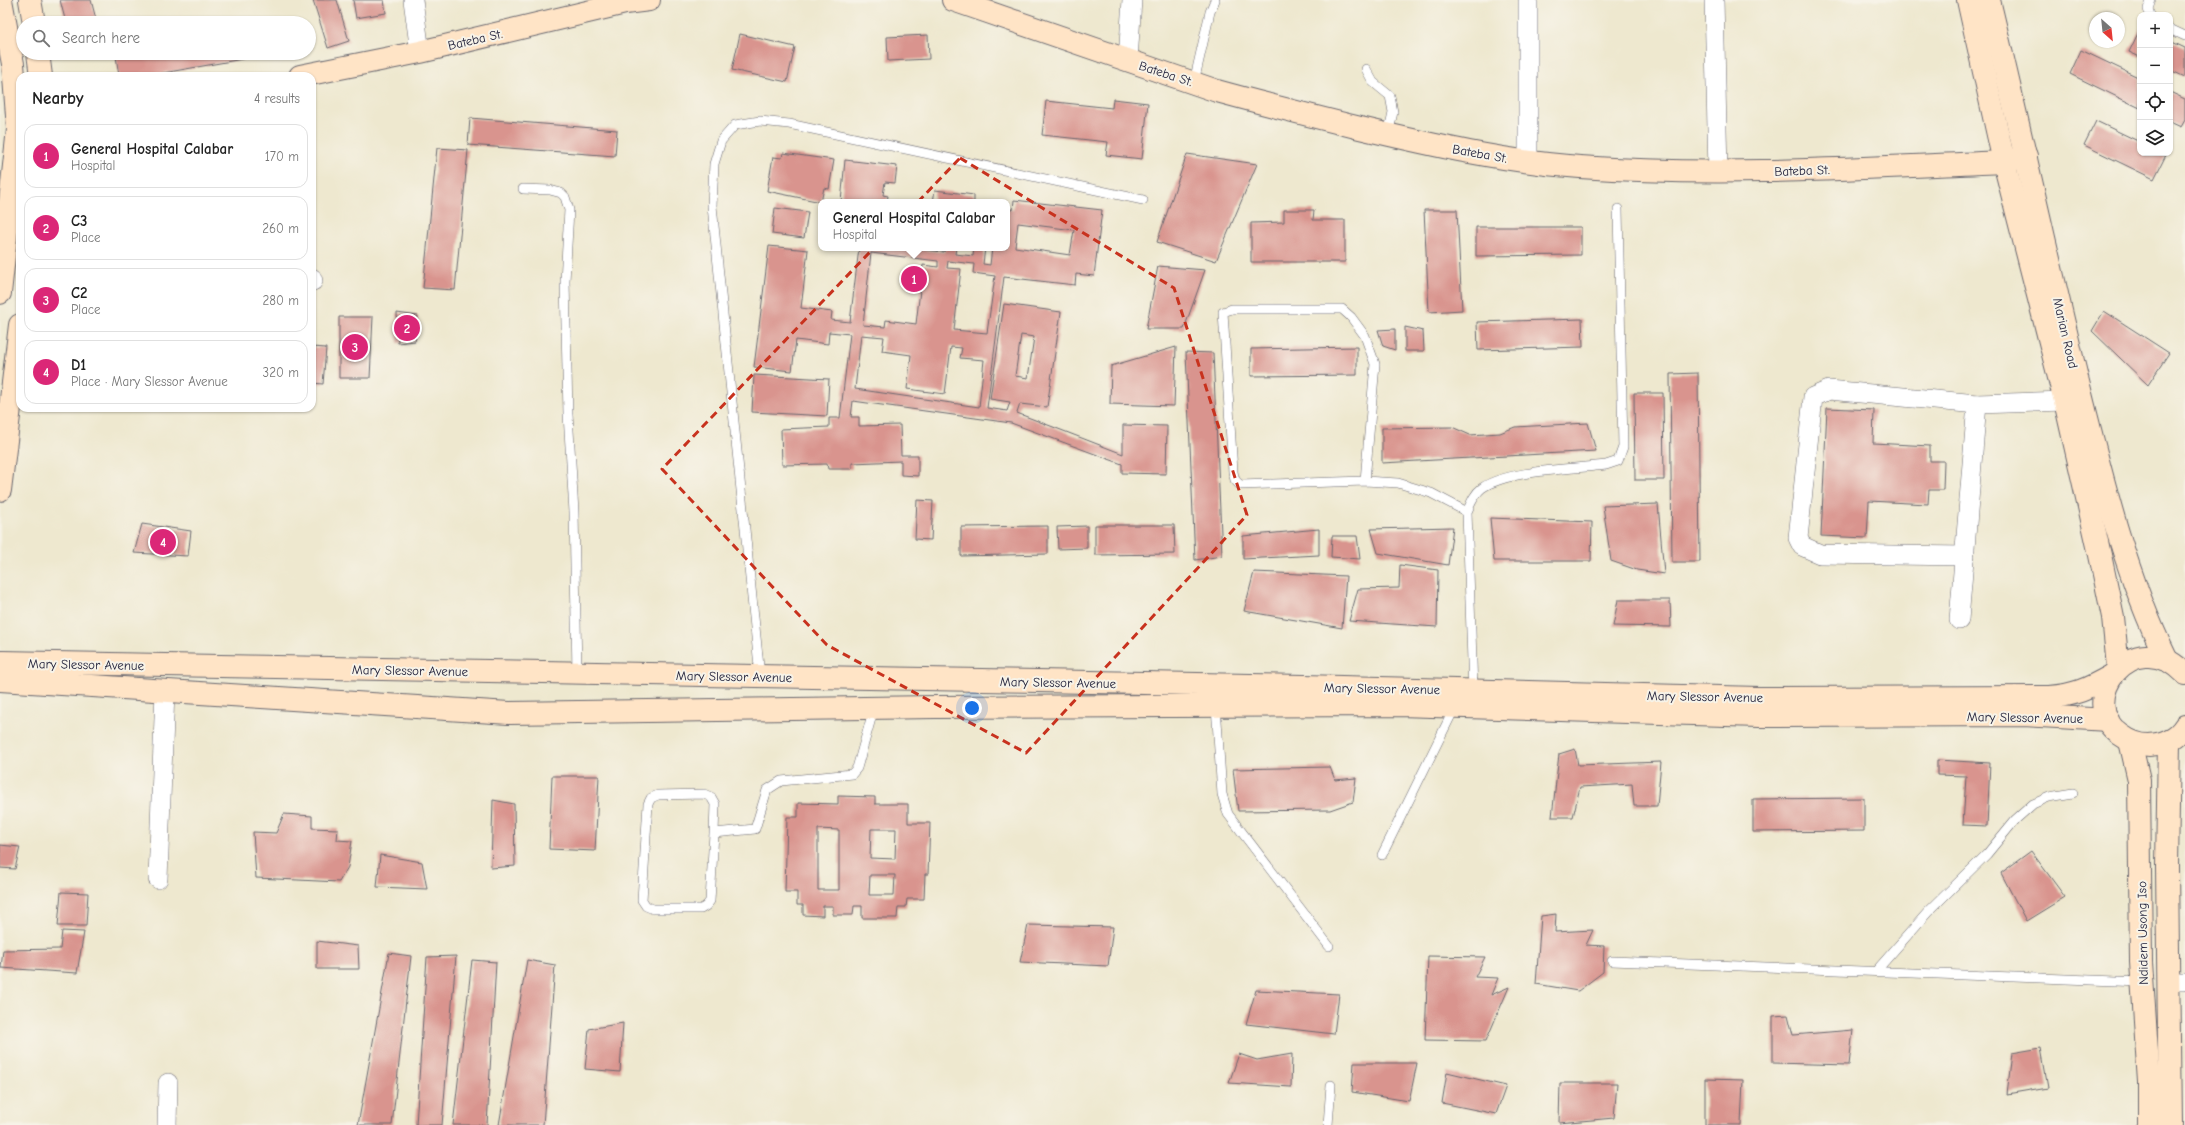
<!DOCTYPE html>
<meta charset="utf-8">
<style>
:root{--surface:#fff;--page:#f2f2f2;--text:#222;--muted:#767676;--line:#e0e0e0;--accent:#db2777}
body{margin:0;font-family:"Comic Neue",sans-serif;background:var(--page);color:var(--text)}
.controls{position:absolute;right:12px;top:12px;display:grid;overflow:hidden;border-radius:8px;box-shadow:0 1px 3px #0004}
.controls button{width:36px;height:36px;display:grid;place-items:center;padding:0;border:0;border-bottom:1px solid var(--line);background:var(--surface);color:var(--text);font:20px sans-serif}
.compass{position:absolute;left:2089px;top:12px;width:36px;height:36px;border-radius:50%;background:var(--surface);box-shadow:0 1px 3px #0004;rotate:153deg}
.you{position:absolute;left:972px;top:708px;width:14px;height:14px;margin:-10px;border:3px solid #fff;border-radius:50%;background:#1a73e8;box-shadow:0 0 0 6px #1a73e833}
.badge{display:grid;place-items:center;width:26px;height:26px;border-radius:50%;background:var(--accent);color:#fff;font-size:13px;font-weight:700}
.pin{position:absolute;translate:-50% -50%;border:2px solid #fff;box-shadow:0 1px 4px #0006}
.popup{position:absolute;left:818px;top:199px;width:192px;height:52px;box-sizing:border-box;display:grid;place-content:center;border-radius:8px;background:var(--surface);filter:drop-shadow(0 1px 3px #0005);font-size:13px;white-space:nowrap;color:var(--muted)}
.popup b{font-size:15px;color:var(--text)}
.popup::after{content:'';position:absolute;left:50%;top:100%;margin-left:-8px;border:8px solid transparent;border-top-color:var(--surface)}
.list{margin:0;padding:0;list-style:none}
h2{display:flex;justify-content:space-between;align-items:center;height:52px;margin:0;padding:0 16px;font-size:17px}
h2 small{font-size:13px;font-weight:400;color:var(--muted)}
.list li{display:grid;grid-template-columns:26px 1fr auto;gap:12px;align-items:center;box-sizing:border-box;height:64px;margin:0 8px 8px;padding:0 8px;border:1px solid var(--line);border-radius:12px}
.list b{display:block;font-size:15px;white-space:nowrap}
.list p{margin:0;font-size:13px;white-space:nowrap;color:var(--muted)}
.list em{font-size:13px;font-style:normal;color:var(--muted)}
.icon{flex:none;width:22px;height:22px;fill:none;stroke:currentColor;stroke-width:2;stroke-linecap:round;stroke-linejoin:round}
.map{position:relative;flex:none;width:2185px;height:1125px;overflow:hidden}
.search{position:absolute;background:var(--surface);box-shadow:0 1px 3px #0004;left:16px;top:16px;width:300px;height:44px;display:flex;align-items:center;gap:10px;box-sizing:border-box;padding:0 14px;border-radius:22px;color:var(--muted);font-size:15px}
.panel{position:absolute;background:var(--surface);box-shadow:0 1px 3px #0004;left:16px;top:72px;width:300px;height:340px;border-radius:12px}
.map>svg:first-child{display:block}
.building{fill:#d9948e;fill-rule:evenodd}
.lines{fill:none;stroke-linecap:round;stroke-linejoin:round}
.lane-casing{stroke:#69676f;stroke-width:10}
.street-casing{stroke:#69676f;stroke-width:20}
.secondary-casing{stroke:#69676f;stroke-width:24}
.lane{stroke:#fff;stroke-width:9}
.street{stroke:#fff;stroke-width:19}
.secondary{stroke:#ffe4c6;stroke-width:22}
.marked{fill:none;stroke:#c8321e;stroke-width:3;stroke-dasharray:8 5;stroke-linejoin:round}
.labels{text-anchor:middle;stroke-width:4;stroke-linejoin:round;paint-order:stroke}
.street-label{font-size:13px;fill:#22223b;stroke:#f7f3e8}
</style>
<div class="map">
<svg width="2185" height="1125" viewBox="0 0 2185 1125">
<rect width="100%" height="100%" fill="#f7f3e8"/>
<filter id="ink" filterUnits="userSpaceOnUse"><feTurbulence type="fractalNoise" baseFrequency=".025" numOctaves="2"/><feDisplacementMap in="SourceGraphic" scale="8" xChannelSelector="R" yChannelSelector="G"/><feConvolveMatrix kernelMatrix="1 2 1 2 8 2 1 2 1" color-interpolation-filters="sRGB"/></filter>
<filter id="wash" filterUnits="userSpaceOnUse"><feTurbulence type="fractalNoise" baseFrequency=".012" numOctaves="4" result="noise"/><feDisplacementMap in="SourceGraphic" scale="16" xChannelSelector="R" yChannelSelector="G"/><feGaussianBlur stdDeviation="0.9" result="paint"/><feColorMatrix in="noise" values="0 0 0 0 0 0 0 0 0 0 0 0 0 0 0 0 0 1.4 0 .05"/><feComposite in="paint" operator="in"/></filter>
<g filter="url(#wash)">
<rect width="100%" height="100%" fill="#eee8cf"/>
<g id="blocks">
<g class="building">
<path d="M60 0H91L97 23H66Z"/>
<path d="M313 0H337L349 41 328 48Z"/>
<path d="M353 0H384L386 13 356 18Z"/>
<path d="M2140 29V57L2129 52Z"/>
<path d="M740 34 795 47 787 82 732 70Z"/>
<path d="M928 35 929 59 888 61 887 37Z"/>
<path d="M2170 41 2185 48V77L2170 70Z"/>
<path d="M2081 50 2140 78V108L2070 74Z"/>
<path d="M134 53H271V54L146 76H119L116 56Z"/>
<path d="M2170 92 2185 99V120L2181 127 2170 122Z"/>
<path d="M1113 99 1148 103 1142 159 1106 155 1108 142 1042 135 1046 101 1112 108Z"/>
<path d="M470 118 617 130 615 156 468 145Z"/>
<path d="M2096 121 2140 142V153L2166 155 2154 179 2084 145Z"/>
<path d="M437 148 468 150 455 290 423 288Z"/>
<path d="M783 153 834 160 829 189 824 188 821 202 767 191 773 157 782 158Z"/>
<path d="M1187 154 1257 164 1216 261 1157 242Z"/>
<path d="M845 160 897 166 895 183 885 182 883 195 888 196 887 202H841Z"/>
<path d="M935 190 974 195V202H933Z"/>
<path d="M1014 200 1102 210 1094 276 1076 274 1075 285 1004 277 987 408 1007 411 1010 402 990 399 1004 304 1061 312 1047 407 1020 404 1017 413 1123 454V425L1167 426 1166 474 1122 473V464L1011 423 853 401 851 417H859V426L900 425 901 455H918V476L901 475V461L852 463V469H828L827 464 782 465 781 429 829 427V418H840L850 334 829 332 828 344 796 340 792 371 754 367 769 246 808 250 801 308 832 312 831 320 850 322 859 248H907L944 252 945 248H956L955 254 973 256 974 248H985L983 264 990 265 992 248H1007V209L1013 210ZM1018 223 1074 230 1070 255 1015 247ZM871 253 938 261V267L923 265 916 324 886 320 885 327 863 325ZM948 261 974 264 973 273 995 276 987 333 954 330 961 269 947 268ZM861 335 884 337 882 351 911 355 907 389 945 394 951 347 962 348 960 358 984 360 979 407 855 389ZM1021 335 1034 337 1028 378 1015 376Z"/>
<path d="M775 208 808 212 804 238 772 234Z"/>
<path d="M1284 210H1314L1313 220H1345V262H1251V223L1284 222Z"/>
<path d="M1424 210H1457L1462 310 1429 312Z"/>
<path d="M1476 227H1581V255L1476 256Z"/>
<path d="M1158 266 1205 270 1184 329H1146Z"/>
<path d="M2104 311 2169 353 2148 385 2092 331Z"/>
<path d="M397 313 418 316 415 341 398 343Z"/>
<path d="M339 317H373L370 378H339Z"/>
<path d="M1582 319 1583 347 1478 350 1477 322Z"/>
<path d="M1405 327 1423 331 1424 351H1405Z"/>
<path d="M1395 329V350L1383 346 1378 330Z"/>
<path d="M312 347 326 348 323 384 312 383Z"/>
<path d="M1176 347 1174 406 1110 404 1111 366Z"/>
<path d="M1357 347V375L1251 376V349Z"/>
<path d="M1186 352 1213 353 1222 556 1195 560Z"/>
<path d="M1698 373 1700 562H1672L1670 374Z"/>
<path d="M754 375 829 379 827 416 752 412Z"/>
<path d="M1634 393H1663L1664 480H1635Z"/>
<path d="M1827 408 1874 410 1873 443 1930 446V461H1944L1943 490H1929L1928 504 1869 501 1867 538 1821 536Z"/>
<path d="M1588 423 1596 451 1382 463V428L1452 427 1470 435 1500 433 1515 427Z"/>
<path d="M917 500 933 501 931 540 915 539Z"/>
<path d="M1658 504 1664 574 1637 570 1611 561 1603 506Z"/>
<path d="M1490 518 1592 522 1591 561H1494Z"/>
<path d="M142 524 191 531 188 556 134 553Z"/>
<path d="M1095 525H1174L1175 554 1095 555Z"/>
<path d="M1048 526V554L961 556V527Z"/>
<path d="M1087 526V548L1058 549 1057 527Z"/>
<path d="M1453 527 1448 565 1378 553 1371 529Z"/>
<path d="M1319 529V555L1243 559V536Z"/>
<path d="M1332 536H1357L1360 559 1331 557Z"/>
<path d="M1400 565 1438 570 1437 627 1349 621 1358 589 1399 588Z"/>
<path d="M1254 572 1346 576 1342 628 1244 611Z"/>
<path d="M1618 600H1670L1671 627 1613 626Z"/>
<path d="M1575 749 1578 765 1661 762 1657 806H1634L1632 784 1580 787 1573 817H1552L1559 754Z"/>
<path d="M1937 760 1990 763 1987 826 1963 825 1966 776 1937 775Z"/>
<path d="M1330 767 1335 780 1356 778 1353 802 1330 810 1238 811 1233 769Z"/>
<path d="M552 776H599L595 851 549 849Z"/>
<path d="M838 796 875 797V804H908V823H930L928 874H925L924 899H907L906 907H898L897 918H862V906H854L853 915H833V906H823V916L803 915V905H797V892H785L787 817H798V803L838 804ZM818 829 839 830V890H818ZM871 829H896L895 859 870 858ZM870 875H895L894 895H869Z"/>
<path d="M1864 798V831L1753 832V799Z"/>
<path d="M493 800 514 804 515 866 491 868Z"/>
<path d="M284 814 312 816V828L338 829 337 840 352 841 348 867 339 882 256 878 253 832 276 833Z"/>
<path d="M0 845 20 847 15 869 0 868Z"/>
<path d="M2031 851 2065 897 2026 921 2001 873Z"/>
<path d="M380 855 422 862 427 889 377 887Z"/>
<path d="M61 892 88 893 86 926H58Z"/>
<path d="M1556 914 1555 932 1593 930 1586 945 1604 946 1603 972 1578 991 1536 984 1541 916Z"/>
<path d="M1028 925 1113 927 1108 966 1020 962Z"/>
<path d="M62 931 84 932 77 973 1 968 3 950 60 949Z"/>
<path d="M317 941 358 946 359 969H317Z"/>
<path d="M389 953 411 956 392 1125H358Z"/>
<path d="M456 956 442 1125H416L427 957Z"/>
<path d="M1428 956 1485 957 1475 977 1498 978 1491 995 1509 987 1486 1041 1425 1040Z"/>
<path d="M472 960 496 962 487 1125H453Z"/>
<path d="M527 960 555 965 543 1125H499Z"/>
<path d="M1256 990 1339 994 1334 1034 1246 1024Z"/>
<path d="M1788 1015 1793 1035 1853 1030 1849 1065 1773 1063V1016Z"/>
<path d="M623 1023 620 1072 585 1069 589 1029Z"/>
<path d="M2041 1048 2048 1087 2007 1094 2012 1053Z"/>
<path d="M1239 1054 1257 1060 1292 1054 1291 1087 1229 1083Z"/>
<path d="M1354 1063H1417L1409 1101 1352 1092Z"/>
<path d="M1447 1072 1506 1086 1496 1114 1442 1103Z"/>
<path d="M1705 1079 1743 1080 1741 1125H1705Z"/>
<path d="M1560 1083H1617L1614 1118 1559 1123Z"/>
</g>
</g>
</g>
<g filter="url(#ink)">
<use href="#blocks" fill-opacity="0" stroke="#69676f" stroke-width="1"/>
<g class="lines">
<g class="lane-casing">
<g id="lane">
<path d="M2150 15 2148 9 2151 0"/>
<path d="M2170 29 2185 36"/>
<path d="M1366 69 1373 82 1390 96 1393 112 1388 135"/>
<path d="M1194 82 1210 12 1215 0"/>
<path d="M523 189 550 190 561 193 565 197 569 210 565 281 568 414 574 512 577 673"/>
<path d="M1365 481 1375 364 1365 336 1351 317 1342 309H1232L1223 312 1233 472 1235 480 1240 485 1365 481 1398 483 1431 493 1467 512"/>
<path d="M760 676 712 206 714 164 721 141 735 125 760 121 789 124 1143 200"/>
<path d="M1473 691 1467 512C1471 503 1474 494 1482 488 1507 470 1574 469 1606 465L1618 461 1623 447 1618 209"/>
<path d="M1216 706 1222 794 1228 814 1329 946"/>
<path d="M714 833 715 804 711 797 704 794 658 795 651 798 648 804 642 900 646 906 653 909H701L706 906 710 901 714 833 755 829 767 790 781 781 852 774 857 768 874 708"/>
<path d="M1382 855 1455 707"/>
<path d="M1612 961 2142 982"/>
<path d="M1876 971 1928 912 1987 854 2015 820 2033 804 2049 797 2073 793"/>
<path d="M1328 1125 1331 1085"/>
</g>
</g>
<g class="street-casing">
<g id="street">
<path d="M413 0 420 52"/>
<path d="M1528 0V162"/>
<path d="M1714 0 1718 172"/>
<path d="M1128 60 1132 0"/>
<path d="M312 278 313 281"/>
<path d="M1965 556 1820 554 1802 546 1798 538 1813 397 1829 390 1977 404 2065 401"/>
<path d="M1959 620 1977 404"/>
<path d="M158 879 165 691"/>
<path d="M2168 981H2185"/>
<path d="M167 1125 168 1083"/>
</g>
</g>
<g class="secondary-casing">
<g id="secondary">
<path d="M30 0 34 23"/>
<path d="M953 0 1217 91C1264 104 1312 116 1360 128 1432 145 1506 162 1580 167 1722 177 1863 168 2004 162L2026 156"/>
<path d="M1968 0 2004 162 2065 401 2100 555 2113 617 2118 667"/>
<path d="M1989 0C2021 132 2049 266 2082 398 2104 486 2126 576 2166 658"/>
<path d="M38 53 41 76"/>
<path d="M300 76 420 52 625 3 649 0"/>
<path d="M0 293 18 129 13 64 1 0"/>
<path d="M0 490 20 325"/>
<path d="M0 662 1304 686 1759 698 2049 697C2075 695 2088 689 2111 676"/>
<path d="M2185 674C2132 619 2073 704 2121 735 2129 741 2138 745 2149 745 2163 744 2177 739 2185 726"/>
<path d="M0 680 509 713 936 707 1399 705 1759 716 2024 715 2108 720"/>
<path d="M2169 740 2167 867 2170 1125"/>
<path d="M2130 741 2139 780 2141 962 2149 1082V1125"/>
</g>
</g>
<use href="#lane" class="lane"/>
<use href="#street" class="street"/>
<use href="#secondary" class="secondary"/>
</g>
</g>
<path class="marked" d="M960 158 1174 288 1247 515 1026 753 827 645 662 469Z"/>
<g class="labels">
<g class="street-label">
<text transform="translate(475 39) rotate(-13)" y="5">Bateba St.</text>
<text transform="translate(1166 73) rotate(18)" y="5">Bateba St.</text>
<text transform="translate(1480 153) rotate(10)" y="5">Bateba St.</text>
<text transform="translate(1802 170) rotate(-2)" y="5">Bateba St.</text>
<text transform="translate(2066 333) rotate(77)" y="5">Marian Road</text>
<text transform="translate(86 664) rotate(1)" y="5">Mary Slessor Avenue</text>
<text transform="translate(410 670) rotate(1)" y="5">Mary Slessor Avenue</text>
<text transform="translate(734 676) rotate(1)" y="5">Mary Slessor Avenue</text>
<text transform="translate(1058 682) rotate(1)" y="5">Mary Slessor Avenue</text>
<text transform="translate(1382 688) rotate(1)" y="5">Mary Slessor Avenue</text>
<text transform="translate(1705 696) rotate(1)" y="5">Mary Slessor Avenue</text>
<text transform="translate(2025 717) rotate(1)" y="5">Mary Slessor Avenue</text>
<text transform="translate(2142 933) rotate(-91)" y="5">Ndidem Usong Iso</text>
</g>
</g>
</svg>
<div class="controls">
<button>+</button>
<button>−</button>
<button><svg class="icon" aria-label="locate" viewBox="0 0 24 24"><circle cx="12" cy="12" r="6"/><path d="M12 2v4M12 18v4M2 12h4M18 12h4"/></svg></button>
<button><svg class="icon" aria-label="layers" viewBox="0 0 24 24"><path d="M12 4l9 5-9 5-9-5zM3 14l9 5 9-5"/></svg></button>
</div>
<svg class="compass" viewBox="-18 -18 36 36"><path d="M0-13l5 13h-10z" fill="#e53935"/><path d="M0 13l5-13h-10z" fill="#767676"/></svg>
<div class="you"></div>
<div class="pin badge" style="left:914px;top:279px">1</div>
<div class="popup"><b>General Hospital Calabar</b>Hospital</div>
<div class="pin badge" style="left:407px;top:328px">2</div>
<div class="pin badge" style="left:355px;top:347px">3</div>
<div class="pin badge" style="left:163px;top:542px">4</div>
<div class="search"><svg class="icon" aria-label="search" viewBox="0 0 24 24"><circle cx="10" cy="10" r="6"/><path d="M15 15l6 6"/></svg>Search here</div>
<section class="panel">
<h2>Nearby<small>4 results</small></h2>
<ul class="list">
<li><span class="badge">1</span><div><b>General Hospital Calabar</b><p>Hospital</p></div><em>170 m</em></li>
<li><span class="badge">2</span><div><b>C3</b><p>Place</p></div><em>260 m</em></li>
<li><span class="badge">3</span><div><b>C2</b><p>Place</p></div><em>280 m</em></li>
<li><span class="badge">4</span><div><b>D1</b><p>Place · Mary Slessor Avenue</p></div><em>320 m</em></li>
</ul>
</section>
</div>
